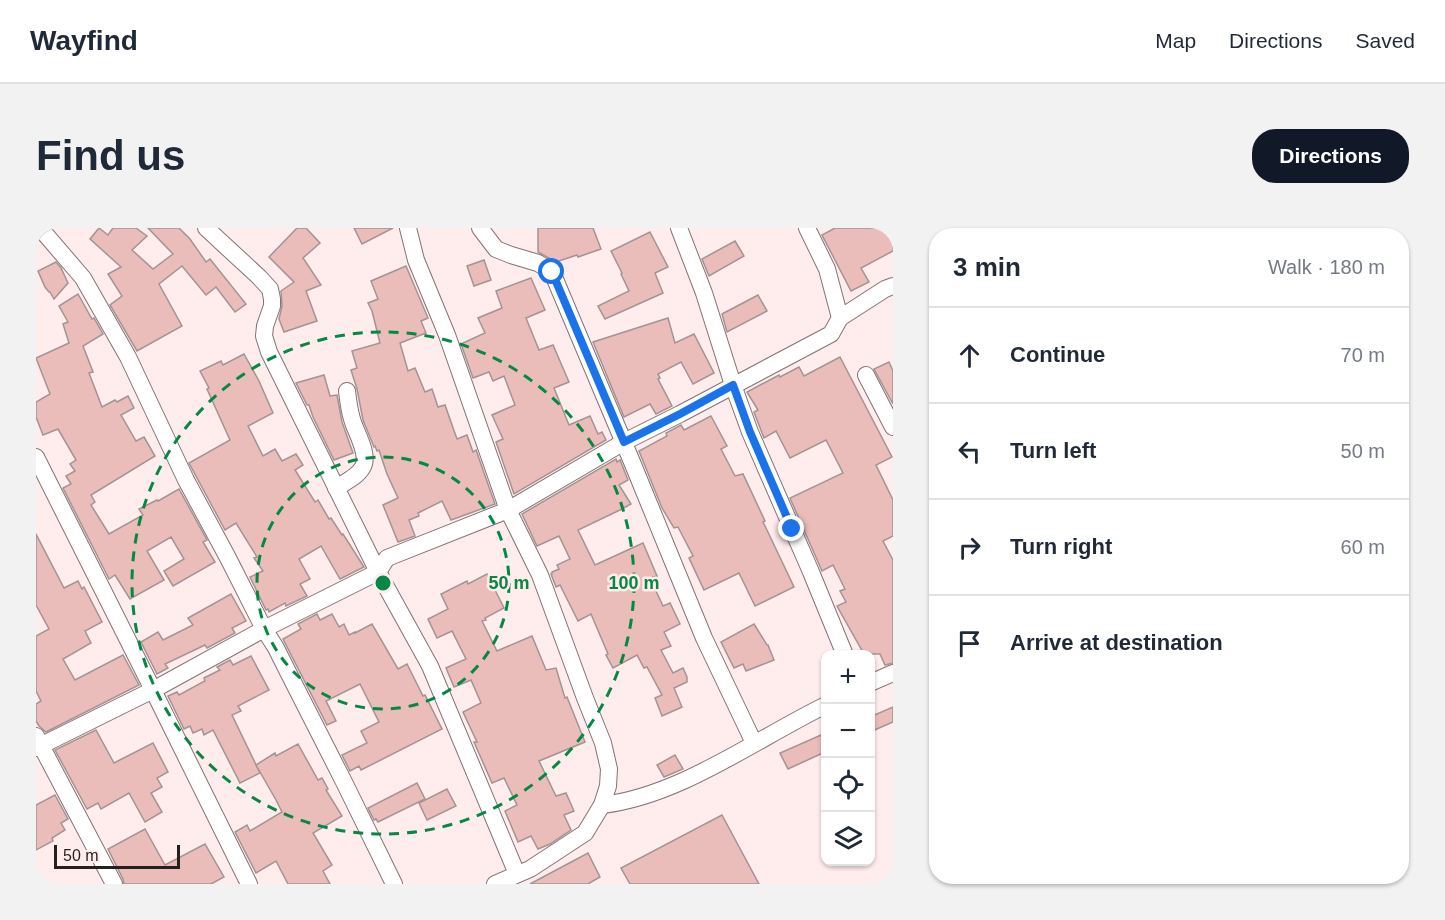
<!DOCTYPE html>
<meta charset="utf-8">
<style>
:root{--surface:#fff;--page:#f2f2f3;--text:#1f2937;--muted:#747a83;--line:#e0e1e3;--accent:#111827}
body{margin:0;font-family:Arial,sans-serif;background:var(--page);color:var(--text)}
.controls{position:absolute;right:18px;bottom:18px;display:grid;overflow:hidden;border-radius:12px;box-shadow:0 2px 4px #0004}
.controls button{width:54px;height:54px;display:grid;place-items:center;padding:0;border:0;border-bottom:2px solid var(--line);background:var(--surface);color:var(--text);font:30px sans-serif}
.scale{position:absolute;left:18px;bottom:15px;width:126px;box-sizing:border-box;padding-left:6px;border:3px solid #251f1f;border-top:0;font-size:16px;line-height:21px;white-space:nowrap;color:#251f1f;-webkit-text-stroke:4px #ffecec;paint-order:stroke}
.stop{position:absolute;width:18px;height:18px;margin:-14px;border:4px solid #1a73e8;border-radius:50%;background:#fff}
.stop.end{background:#1a73e8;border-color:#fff;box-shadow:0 2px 6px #0008}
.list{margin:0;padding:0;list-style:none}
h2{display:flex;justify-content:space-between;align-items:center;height:78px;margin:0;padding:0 24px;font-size:26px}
h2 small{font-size:20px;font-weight:400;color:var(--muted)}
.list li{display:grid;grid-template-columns:39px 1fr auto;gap:18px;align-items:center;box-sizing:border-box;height:96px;padding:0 24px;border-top:2px solid var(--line)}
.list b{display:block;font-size:22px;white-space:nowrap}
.list em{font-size:20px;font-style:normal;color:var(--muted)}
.icon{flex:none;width:33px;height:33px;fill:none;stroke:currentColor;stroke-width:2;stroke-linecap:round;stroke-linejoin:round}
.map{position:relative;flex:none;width:857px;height:656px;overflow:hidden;border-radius:24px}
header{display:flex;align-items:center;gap:36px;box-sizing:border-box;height:84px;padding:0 30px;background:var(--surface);border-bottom:2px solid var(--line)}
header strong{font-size:28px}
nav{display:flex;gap:33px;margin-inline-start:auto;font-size:21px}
.intro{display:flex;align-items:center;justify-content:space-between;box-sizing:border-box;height:144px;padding:0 36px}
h1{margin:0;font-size:42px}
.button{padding:15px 27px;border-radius:24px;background:var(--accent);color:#fff;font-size:21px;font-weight:700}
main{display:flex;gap:36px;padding:0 36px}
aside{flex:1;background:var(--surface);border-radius:24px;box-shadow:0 2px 4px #0004}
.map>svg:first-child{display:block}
.building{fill:#eabdbb;stroke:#a49393;stroke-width:1.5}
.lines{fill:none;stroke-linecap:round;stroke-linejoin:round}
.minor-casing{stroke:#837373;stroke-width:18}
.minor{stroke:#fff;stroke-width:16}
.route{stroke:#1a73e8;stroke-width:8}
.ring{fill:none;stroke:#058843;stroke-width:3;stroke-dasharray:10 8}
.centre{fill:#058843;stroke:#ffecec;stroke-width:3}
.ring-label{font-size:18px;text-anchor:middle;font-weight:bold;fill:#058843;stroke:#ffecec;stroke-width:5;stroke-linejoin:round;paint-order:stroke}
</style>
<header>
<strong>Wayfind</strong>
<nav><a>Map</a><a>Directions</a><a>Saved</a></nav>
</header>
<div class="intro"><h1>Find us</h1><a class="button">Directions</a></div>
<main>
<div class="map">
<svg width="857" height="656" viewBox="0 0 857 656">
<rect width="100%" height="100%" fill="#ffecec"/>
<g class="building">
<path d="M63 0 72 7 77 0H100L111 8 96 22 117 41 137 26 112 0H143L154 11 170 34 174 31 210 76 199 84 180 59 170 67 146 38 123 56 146 98 101 123 74 77 86 68 72 46 85 39 54 11Z"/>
<path d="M261 0H270L284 15 267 30 285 57 270 63 281 93 248 104 243 91 246 78 245 63 258 54 233 29Z"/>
<path d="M318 0H357L326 16Z"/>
<path d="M502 0H557L565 21 542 29 541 27 520 34 502 24Z"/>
<path d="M799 0H857V23L825 40 833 54 815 63 786 7Z"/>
<path d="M614 4 632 39 619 45 627 65 569 91 562 78 593 63 585 46 586 45 575 23Z"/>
<path d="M699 13 708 28 673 48 666 31Z"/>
<path d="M448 32 455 52 438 58 431 38Z"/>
<path d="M20 34 25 40 32 55 18 71 14 64H13L9 59 2 43Z"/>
<path d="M370 38 392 90 385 93 390 105 364 115 372 143 379 140 389 164 396 161 402 179 409 177 421 211 431 207 437 224 440 222 459 276 415 292 406 273 382 285 383 288 373 292 379 308 362 314 347 277 362 270 351 246 343 222 341 223 339 218 338 219 327 192 321 161 315 142 321 140 316 123 344 115 336 83 332 75 342 71 335 53Z"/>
<path d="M495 50 509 82 490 90 503 122 517 117 533 154 518 160 533 197 554 188 562 206 566 204 570 212 478 266 460 214 467 211 456 187 479 177 468 148 457 153 453 144 437 150 425 116 449 105 442 90 466 80 460 63Z"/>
<path d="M42 66 56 91 58 90 67 106 47 118 57 144 53 145 66 179 79 172 81 174 92 168 98 180 85 187 100 213 108 209 119 228 55 267 59 274 55 277 73 306 107 287 103 281 121 272 122 273 143 261 171 312 167 314 179 334 137 358 128 343 148 331 135 309 111 323 128 352 94 371 79 347 73 351 27 260 35 256 30 248 39 243 34 236 40 232 22 201 7 207 0 189V174L14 166 0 130 33 115 27 96 32 94 23 78Z"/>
<path d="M722 67 731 83 691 104 686 86Z"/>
<path d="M632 90 639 115 658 106 678 145 657 156 645 134 622 146 624 150 622 151 636 178 620 186 614 176 588 189 557 114Z"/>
<path d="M208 126 223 153 237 185 212 198 227 228 239 221 246 233 260 226 267 237 259 242 279 274 282 272 293 291 295 290 306 307 307 306 328 339 304 351 285 318 263 331 274 351 264 356 271 368 250 378 249 375 233 384 232 381 230 382 214 349 227 343 218 330 221 329 200 295 189 302 153 235 194 212 171 161 173 160 164 143 185 133 187 137Z"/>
<path d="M804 129 856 229 840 237 857 272V308L847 313 857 332V435L849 437 844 426H828L801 378 810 374 804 363 809 361 797 337 786 343 754 270 807 245 790 212 754 230 740 203 728 210 718 184 722 182 711 164 743 147 744 149 763 139 768 148Z"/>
<path d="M853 134 857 143V176L838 141Z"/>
<path d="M288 147 294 168 301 167 306 194 317 225 298 232 277 189 273 177H271L260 155Z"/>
<path d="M675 188 691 218 685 221 699 248 707 246 729 293 727 294 730 300 758 359 719 378 703 345 668 362 653 330 657 328 642 299 638 300 626 280 603 223 631 208 630 205 645 197 648 202Z"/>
<path d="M580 231 581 234 584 232 592 252 583 257 595 276 586 281 542 302 559 337 607 315 621 348 614 350 627 378 634 375 644 396 628 404 635 418 625 422 637 445 647 440 651 449V454L638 460 646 479 626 488 619 470 626 467 611 439 608 440 601 427 577 440 570 427 572 426 555 386 542 393 524 357 520 359 515 346H516V344L523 341 521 337 534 331 523 308 501 318 486 286Z"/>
<path d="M0 306 28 360 42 353 46 361 48 359 66 394 49 403 55 415 27 431 39 452 87 427 103 457 10 504 3 498 0 493V476L5 473 0 463V408L13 401 0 377Z"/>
<path d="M451 346 468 380 449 390 450 392 446 393 461 423 496 408 510 442 520 440 529 470 531 469 549 514 503 533 520 568 530 565 538 583 528 587 535 602 514 616 502 621 495 608 482 614 469 583 481 577 468 550 456 555 438 514H441L427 484 445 475 435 452 418 459 410 440 430 431 416 403 401 410 392 391 412 381 405 366 431 353 432 356Z"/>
<path d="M195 366 210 393 196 400 199 405 171 420 169 417 129 436 132 440 121 446 105 414 122 404 127 412 157 397 152 390Z"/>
<path d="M281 386 284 392 296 386 303 399 308 396 313 407 319 404V405L336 396 362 441 371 436 387 468 389 467 406 501 325 542 323 538 314 543 306 527 331 515 325 503 343 494 324 456 290 473 300 493 291 497 247 411 265 401 262 396Z"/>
<path d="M718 396 731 417H732L738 432 710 443 707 436 698 440 685 414Z"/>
<path d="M215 428 233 462 202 478 205 483 196 487 224 545 204 555 177 502 168 507 166 501 157 505 154 498 148 501 132 468 141 464 143 467 169 453 168 450 184 442 181 439 194 432 197 437Z"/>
<path d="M857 479V494L834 504V489Z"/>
<path d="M60 502 78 535 117 515 132 544 121 550 126 559 115 565 126 584 109 594 93 565 65 581 62 575 51 581 19 522Z"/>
<path d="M785 507 789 517V524L752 541 744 525Z"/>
<path d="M262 516 282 552 286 550 292 561 290 562 306 588 277 605 296 637 287 643 294 656H252L240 633 220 645 199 604 211 597 214 603 246 584 240 572 220 537 239 525 240 528Z"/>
<path d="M639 527 647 541 628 549 621 537Z"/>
<path d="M381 555 389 571 342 594 340 591 338 592 332 580Z"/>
<path d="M411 561 420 578 391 592 383 575Z"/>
<path d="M19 567 32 591 25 595 29 602 16 610 17 613 0 622V577Z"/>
<path d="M686 587 723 656H594L585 640Z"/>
<path d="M109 601 129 637 169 616 188 649 175 656H88L87 651 72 621Z"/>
<path d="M552 625 564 649 552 656H494Z"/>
</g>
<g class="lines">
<g class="minor-casing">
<g id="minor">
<path d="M4 0 47 50 92 129 150 252 192 330 228 401 240 420 251 442 309 556 358 656"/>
<path d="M170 0 223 49 234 61 236 71V78L229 98 228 108 233 124 342 344 394 438 481 646"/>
<path d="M372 0 380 32 411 107 472 282 504 347 549 470 567 515 573 541 572 558 566 577 549 605 494 641 459 656"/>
<path d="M444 0 460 21 475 27 502 35 516 44 596 234 668 410 718 515"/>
<path d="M643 0 668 65 697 157 714 204 775 344 809 427"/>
<path d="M771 0 791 41 804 90"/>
<path d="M830 147 857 199"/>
<path d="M0 229 117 462 213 656"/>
<path d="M300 260C309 254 325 247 328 236 332 223 319 203 316 191 313 181 312 172 311 163"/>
<path d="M834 455 857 445"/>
<path d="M0 508 78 656"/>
<path d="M0 520 117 462 228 401 342 344 351 330 472 282 588 214 644 186 795 106 804 90 849 61 857 58"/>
<path d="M566 577C644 568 720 511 790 477"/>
</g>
</g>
<use href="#minor" class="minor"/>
</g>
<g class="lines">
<path class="route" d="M516 44 588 214 644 186 697 157 714 204 756 301"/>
</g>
<g class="ring">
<circle cx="347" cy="355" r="126"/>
<circle cx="347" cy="355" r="251"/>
</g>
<circle cx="347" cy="355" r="9" class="centre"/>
<g class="ring-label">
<text x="473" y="361">50 m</text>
<text x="598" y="361">100 m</text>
</g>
</svg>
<div class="controls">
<button>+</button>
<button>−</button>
<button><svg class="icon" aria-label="locate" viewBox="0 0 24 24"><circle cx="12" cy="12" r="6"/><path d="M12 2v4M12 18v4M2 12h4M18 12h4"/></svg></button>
<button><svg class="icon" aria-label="layers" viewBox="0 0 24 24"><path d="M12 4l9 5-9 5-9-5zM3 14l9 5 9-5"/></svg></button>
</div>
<div class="scale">50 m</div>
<div class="stop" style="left:516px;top:44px"></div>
<div class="stop end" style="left:756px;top:301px"></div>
</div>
<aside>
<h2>3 min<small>Walk · 180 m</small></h2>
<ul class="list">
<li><svg class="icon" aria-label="ahead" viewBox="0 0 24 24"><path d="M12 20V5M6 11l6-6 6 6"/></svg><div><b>Continue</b></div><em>70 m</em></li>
<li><svg class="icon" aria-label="left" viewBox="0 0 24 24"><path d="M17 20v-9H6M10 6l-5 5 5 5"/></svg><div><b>Turn left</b></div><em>50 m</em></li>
<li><svg class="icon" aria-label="right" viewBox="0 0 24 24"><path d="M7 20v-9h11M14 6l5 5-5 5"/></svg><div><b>Turn right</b></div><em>60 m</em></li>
<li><svg class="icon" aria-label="arrive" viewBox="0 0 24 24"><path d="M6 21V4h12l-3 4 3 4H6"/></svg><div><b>Arrive at destination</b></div></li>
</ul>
</aside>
</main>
